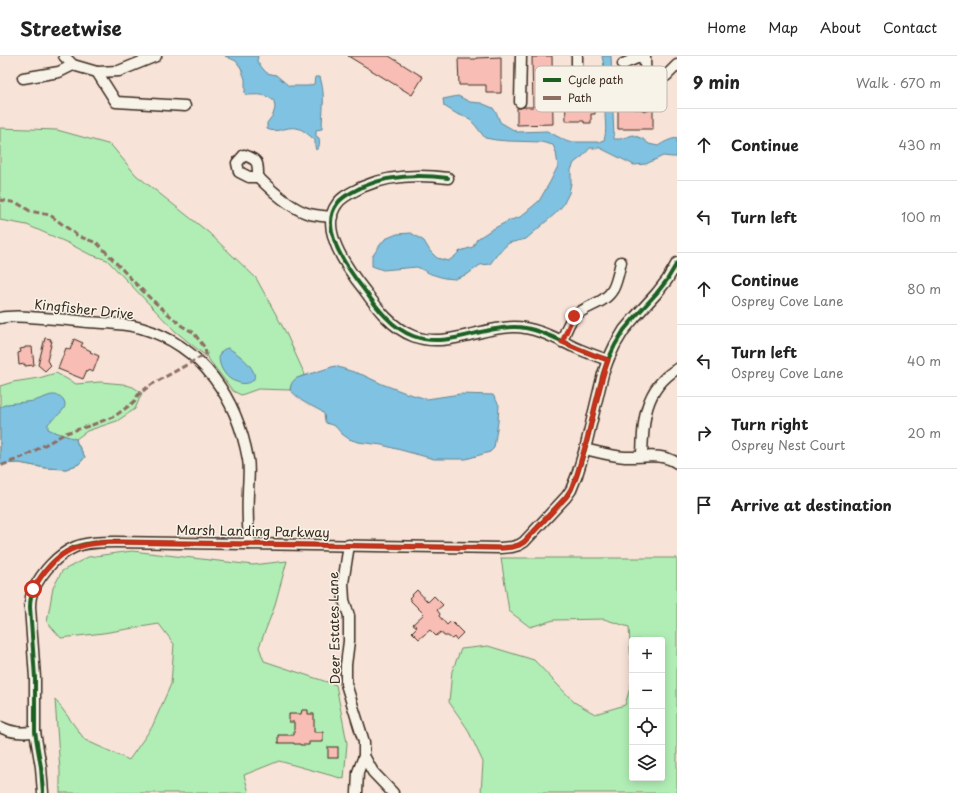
<!DOCTYPE html>
<meta charset="utf-8">
<style>
:root{--surface:#fff;--page:#f6f6f6;--text:#222;--muted:#767676;--line:#e0e0e0}
body{margin:0;font-family:"Playpen Sans",sans-serif;background:var(--page);color:var(--text)}
.controls{position:absolute;right:12px;bottom:12px;display:grid;overflow:hidden;border-radius:4px;box-shadow:0 2px 10px #0003}
.controls button{width:36px;height:36px;display:grid;place-items:center;padding:0;border:0;border-bottom:1px solid var(--line);background:var(--surface);color:var(--text);font:20px sans-serif}
.stop{position:absolute;width:12px;height:12px;margin:-9px;border:3px solid #c8321e;border-radius:50%;background:#fff}
.stop.end{background:#c8321e;border-color:#fff;box-shadow:0 1px 4px #0008}
.list{margin:0;padding:0;list-style:none}
h2{display:flex;justify-content:space-between;align-items:center;height:52px;margin:0;padding:0 16px;font-size:17px}
h2 small{font-size:13px;font-weight:400;color:var(--muted)}
.list li{display:grid;grid-template-columns:26px 1fr auto;gap:12px;align-items:center;box-sizing:border-box;height:72px;padding:0 16px;border-top:1px solid var(--line)}
.list b{display:block;font-size:15px;white-space:nowrap}
.list p{margin:0;font-size:13px;white-space:nowrap;color:var(--muted)}
.list em{font-size:13px;font-style:normal;color:var(--muted)}
.icon{flex:none;width:22px;height:22px;fill:none;stroke:currentColor;stroke-width:2;stroke-linecap:round;stroke-linejoin:round}
.map{position:relative;flex:none;width:677px;height:737px;overflow:hidden}
header{display:flex;align-items:center;gap:24px;box-sizing:border-box;height:56px;padding:0 20px;background:var(--surface);border-bottom:1px solid var(--line)}
header strong{font-size:19px}
nav{display:flex;gap:22px;margin-inline-start:auto;font-size:14px}
main{display:flex}
aside{flex:1;background:var(--surface)}
.map>svg:first-child{display:block}
.green{fill:#b1eeb5;stroke:#768c6a;fill-rule:evenodd}
.water{fill:#80c2e1;stroke:#648593}
.building{fill:#f8bdb4;stroke:#3b2a1e}
.lines{fill:none;stroke-linecap:round;stroke-linejoin:round}
.minor-casing{stroke:#3b2a1e;stroke-width:13}
.minor{stroke:#f7f3e8;stroke-width:10}
.quiet{stroke:#8d6e63;stroke-width:3;stroke-dasharray:6 3;stroke-linecap:butt}
.cycleway-casing{stroke:#f7f3e8;stroke-width:6}
.cycleway{stroke:#1b5e20;stroke-width:4}
.route{stroke:#c8321e;stroke-width:5}
.labels{text-anchor:middle;stroke-width:3;stroke-linejoin:round;paint-order:stroke}
.street-label{font-size:13px;fill:#3b2a1e;stroke:#f7f3e8}
.key{fill:#f7f3e8;stroke:#bfb7ab;stroke-width:1}
.key-label{font-size:11px;fill:#3b2a1e}
</style>
<header>
<strong>Streetwise</strong>
<nav><a>Home</a><a>Map</a><a>About</a><a>Contact</a></nav>
</header>
<main>
<div class="map">
<svg width="677" height="737" viewBox="0 0 677 737">
<rect width="100%" height="100%" fill="#f7e3d8"/>
<filter id="ink" filterUnits="userSpaceOnUse"><feTurbulence type="fractalNoise" baseFrequency=".025" numOctaves="2"/><feDisplacementMap in="SourceGraphic" scale="8" xChannelSelector="R" yChannelSelector="G"/><feConvolveMatrix kernelMatrix="1 2 1 2 8 2 1 2 1" color-interpolation-filters="sRGB"/></filter>
<g filter="url(#ink)">
<g class="green">
<path d="M0 72 57 74 111 89 136 119 208 176 256 222 285 275 305 319C297 322 291 325 290 334L258 333 241 339 233 335 207 301 175 275 107 204 89 198 68 187 27 169 0 164Z"/>
<path d="M56 317 76 328 100 326 123 328 133 331 142 337 135 353 117 365 87 375 76 383 77 387 85 401 79 408 66 413 46 412 19 407 0 408V330L13 326 39 322Z"/>
<path d="M132 495 253 509 287 505 274 552 259 591 264 605 336 629 347 687 344 723 279 705 244 719 249 737H60V715L55 643 85 684 129 704 152 671 171 628 174 588 159 568 103 577 61 582 47 566 53 532 62 515 88 501Z"/>
<path d="M501 502H677V737H481L483 706 467 672 449 646 452 615 461 593 488 590 534 604 574 646 595 658 625 649 632 625 629 571 604 563 554 564 530 571 509 555ZM632 584H662V722H632Z"/>
</g>
<g class="water">
<path d="M225 0H258L257 5 263 13 267 17 276 19 289 30H308L314 28 315 21H320C326 40 322 54 322 73L316 74V80L319 82C320 87 320 91 316 94L315 90V84C309 80 304 73 296 72 286 70 277 78 267 73V67L273 59 275 52 274 45C264 37 258 39 246 39L245 37V23L241 12 236 5Z"/>
<path d="M602 0H611L614 83H620L633 79 643 83 649 88 658 90C664 86 670 83 677 82V101H672L663 100 646 108 634 109 600 92H590L583 100 574 107 571 114V127L569 137 563 149 556 157 526 183 509 187 499 196 490 208 480 209 468 218 455 223 444 222 431 218 417 211 383 214 372 210V201L380 189 385 183 397 178 411 177 424 185 430 195 437 202 448 205 454 201 460 195 473 191 477 183 491 174 508 165 520 161 539 145 550 126 558 110 556 96 553 89 541 86 508 85 496 84 485 82 475 69 468 62 457 58 444 50 443 43 458 40 470 46 481 47 493 52 497 58 500 66 517 76 547 75 568 86H598L604 84C607 75 605 66 605 56 606 38 606 18 602 0Z"/>
<path d="M228 292C237 297 248 305 253 315 259 326 246 330 237 326 234 325 231 324 229 322 221 316 212 295 228 292Z"/>
<path d="M335 310 363 319 382 328 406 337 427 343 460 338 493 339 499 349 498 366 494 392 490 396 466 403H434L382 389 358 386 349 383 342 378 335 370 326 367 325 365 324 358 321 355 302 345 290 334C291 328 292 325 297 322Z"/>
<path d="M51 339C56 339 60 339 63 343 71 354 53 361 48 368V373L57 377 76 383 77 387 85 401 79 408 66 413 46 412 19 407 0 408V351L7 348 34 345Z"/>
</g>
<g class="building">
<path d="M348 0H389L423 21 412 39Z"/>
<path d="M537 0H552L553 68 517 69V52H520L524 51H533L532 1H537Z"/>
<path d="M501 1V37H486V29H459L458 3H476V2Z"/>
<path d="M618 21H632V49H634V53H641L646 55 653 53V73H618Z"/>
<path d="M583 31H600L601 40H595V58H591V67H584V65H566L565 33 583 32Z"/>
<path d="M45 282 51 283 50 285H52L47 305 51 309 45 315 38 309Z"/>
<path d="M74 283 83 287 81 290 91 295 90 296 99 300 93 316 87 314 83 323 58 313 66 292 70 294Z"/>
<path d="M25 291H32L34 309 25 310V308L19 309 18 297 21 296 20 293 25 292Z"/>
<path d="M417 534 428 546 434 540 443 549 437 554 440 558 439 560 447 569 451 565 463 577 456 584 454 581 452 583 448 580H444L441 576 436 580 430 574 419 583 412 576 417 571 413 568 424 558 411 545 410 543 409 542Z"/>
<path d="M302 654H308V658H314V676H323V686H309V689H300V688H294V687H278V679H294V666H289V658H301Z"/>
<rect x="328" y="691" width="10" height="11"/>
</g>
<g class="lines">
<g class="minor-casing">
<g id="minor">
<path d="M64 0 73 9 97 16 119 15 156 0"/>
<path d="M577 0V23H590"/>
<path d="M645 0 646 49"/>
<path d="M623 8 642 0"/>
<path d="M97 16 116 46 185 50"/>
<path d="M666 20 677 9"/>
<path d="M23 22 59 16 73 9"/>
<path d="M520 46 521 0"/>
<path d="M244 99C259 104 258 107 258 121H249L239 116 237 107Z"/>
<path d="M258 121C271 134 292 154 310 158 317 160 325 160 332 161"/>
<path d="M448 122C418 118 389 119 362 131 353 136 342 140 337 148 318 173 349 215 365 235 377 252 392 272 413 280 446 293 480 271 514 271 535 271 555 282 574 291 585 296 596 300 608 304"/>
<path d="M0 262C14 259 28 261 42 262 57 263 72 264 87 266 105 267 124 267 141 272 203 290 237 343 248 403 250 414 248 426 248 437 247 454 248 471 249 488"/>
<path d="M562 286C565 277 568 266 575 260 586 249 605 248 613 233 617 226 619 214 621 206"/>
<path d="M585 393C598 396 611 400 625 401 643 402 660 396 677 407"/>
<path d="M642 400C643 365 644 333 677 313"/>
<path d="M349 489 343 527 344 544 349 560V585L346 609V628L364 686V700L358 716 357 737"/>
<path d="M0 671C13 677 21 677 35 676"/>
<path d="M364 700 373 716 393 737"/>
<path d="M43 737 41 711 35 676V622L30 551C30 545 31 538 34 533 42 516 57 499 75 491 87 486 102 486 115 486L501 492 512 491 519 489 524 486 566 441 571 434 577 419 585 393 603 318 608 304 615 289 624 274 635 261 656 238 667 224 677 207"/>
</g>
</g>
<use href="#minor" class="minor"/>
<path class="quiet" d="M0 144 17 147 30 155 50 159 78 180 97 187 105 195 135 227 151 243 182 270 193 276 205 292 206 298 149 330 138 339 134 346 115 360 92 369 66 377 50 386 25 400 0 410"/>
<g class="cycleway-casing">
<g id="cycleway">
<path d="M448 122C418 118 389 119 362 131 353 136 342 140 337 148 318 173 349 215 365 235 377 252 392 272 413 280 446 293 480 271 514 271 535 271 555 282 574 291 585 296 596 300 608 304"/>
<path d="M43 737 41 711 35 676V622L30 551C30 545 31 538 34 533 42 516 57 499 75 491 87 486 102 486 115 486L501 492 512 491 519 489 524 486 566 441 571 434 577 419 585 393 603 318 608 304 615 289 624 274 635 261 656 238 667 224 677 207"/>
</g>
</g>
<use href="#cycleway" class="cycleway"/>
</g>
</g>
<g class="lines" filter="url(#ink)">
<path class="route" d="M33 533C55 496 73 487 115 486L502 492 512 491 519 489 524 486 566 441C575 429 578 415 582 401 592 369 597 335 608 304L594 299 562 286 571 265 574 260"/>
</g>
<g class="labels">
<g class="street-label">
<text transform="translate(84 253) rotate(6)" y="5">Kingfisher Drive</text>
<text transform="translate(253 475) rotate(1)" y="5">Marsh Landing Parkway</text>
<text transform="translate(334 572) rotate(-91)" y="5">Deer Estates Lane</text>
</g>
</g>
<rect x="535" y="10" width="132" height="46" rx="6" class="key"/>
<rect x="543" y="22" width="18" height="4" fill="#1b5e20"/>
<rect x="543" y="40" width="18" height="4" fill="#8d6e63"/>
<g class="key-label">
<text x="568" y="28">Cycle path</text>
<text x="568" y="46">Path</text>
</g>
</svg>
<div class="controls">
<button>+</button>
<button>−</button>
<button><svg class="icon" aria-label="locate" viewBox="0 0 24 24"><circle cx="12" cy="12" r="6"/><path d="M12 2v4M12 18v4M2 12h4M18 12h4"/></svg></button>
<button><svg class="icon" aria-label="layers" viewBox="0 0 24 24"><path d="M12 4l9 5-9 5-9-5zM3 14l9 5 9-5"/></svg></button>
</div>
<div class="stop" style="left:33px;top:533px"></div>
<div class="stop end" style="left:574px;top:260px"></div>
</div>
<aside>
<h2>9 min<small>Walk · 670 m</small></h2>
<ul class="list">
<li><svg class="icon" aria-label="ahead" viewBox="0 0 24 24"><path d="M12 20V5M6 11l6-6 6 6"/></svg><div><b>Continue</b></div><em>430 m</em></li>
<li><svg class="icon" aria-label="left" viewBox="0 0 24 24"><path d="M17 20v-9H6M10 6l-5 5 5 5"/></svg><div><b>Turn left</b></div><em>100 m</em></li>
<li><svg class="icon" aria-label="ahead" viewBox="0 0 24 24"><path d="M12 20V5M6 11l6-6 6 6"/></svg><div><b>Continue</b><p>Osprey Cove Lane</p></div><em>80 m</em></li>
<li><svg class="icon" aria-label="left" viewBox="0 0 24 24"><path d="M17 20v-9H6M10 6l-5 5 5 5"/></svg><div><b>Turn left</b><p>Osprey Cove Lane</p></div><em>40 m</em></li>
<li><svg class="icon" aria-label="right" viewBox="0 0 24 24"><path d="M7 20v-9h11M14 6l5 5-5 5"/></svg><div><b>Turn right</b><p>Osprey Nest Court</p></div><em>20 m</em></li>
<li><svg class="icon" aria-label="arrive" viewBox="0 0 24 24"><path d="M6 21V4h12l-3 4 3 4H6"/></svg><div><b>Arrive at destination</b></div></li>
</ul>
</aside>
</main>
